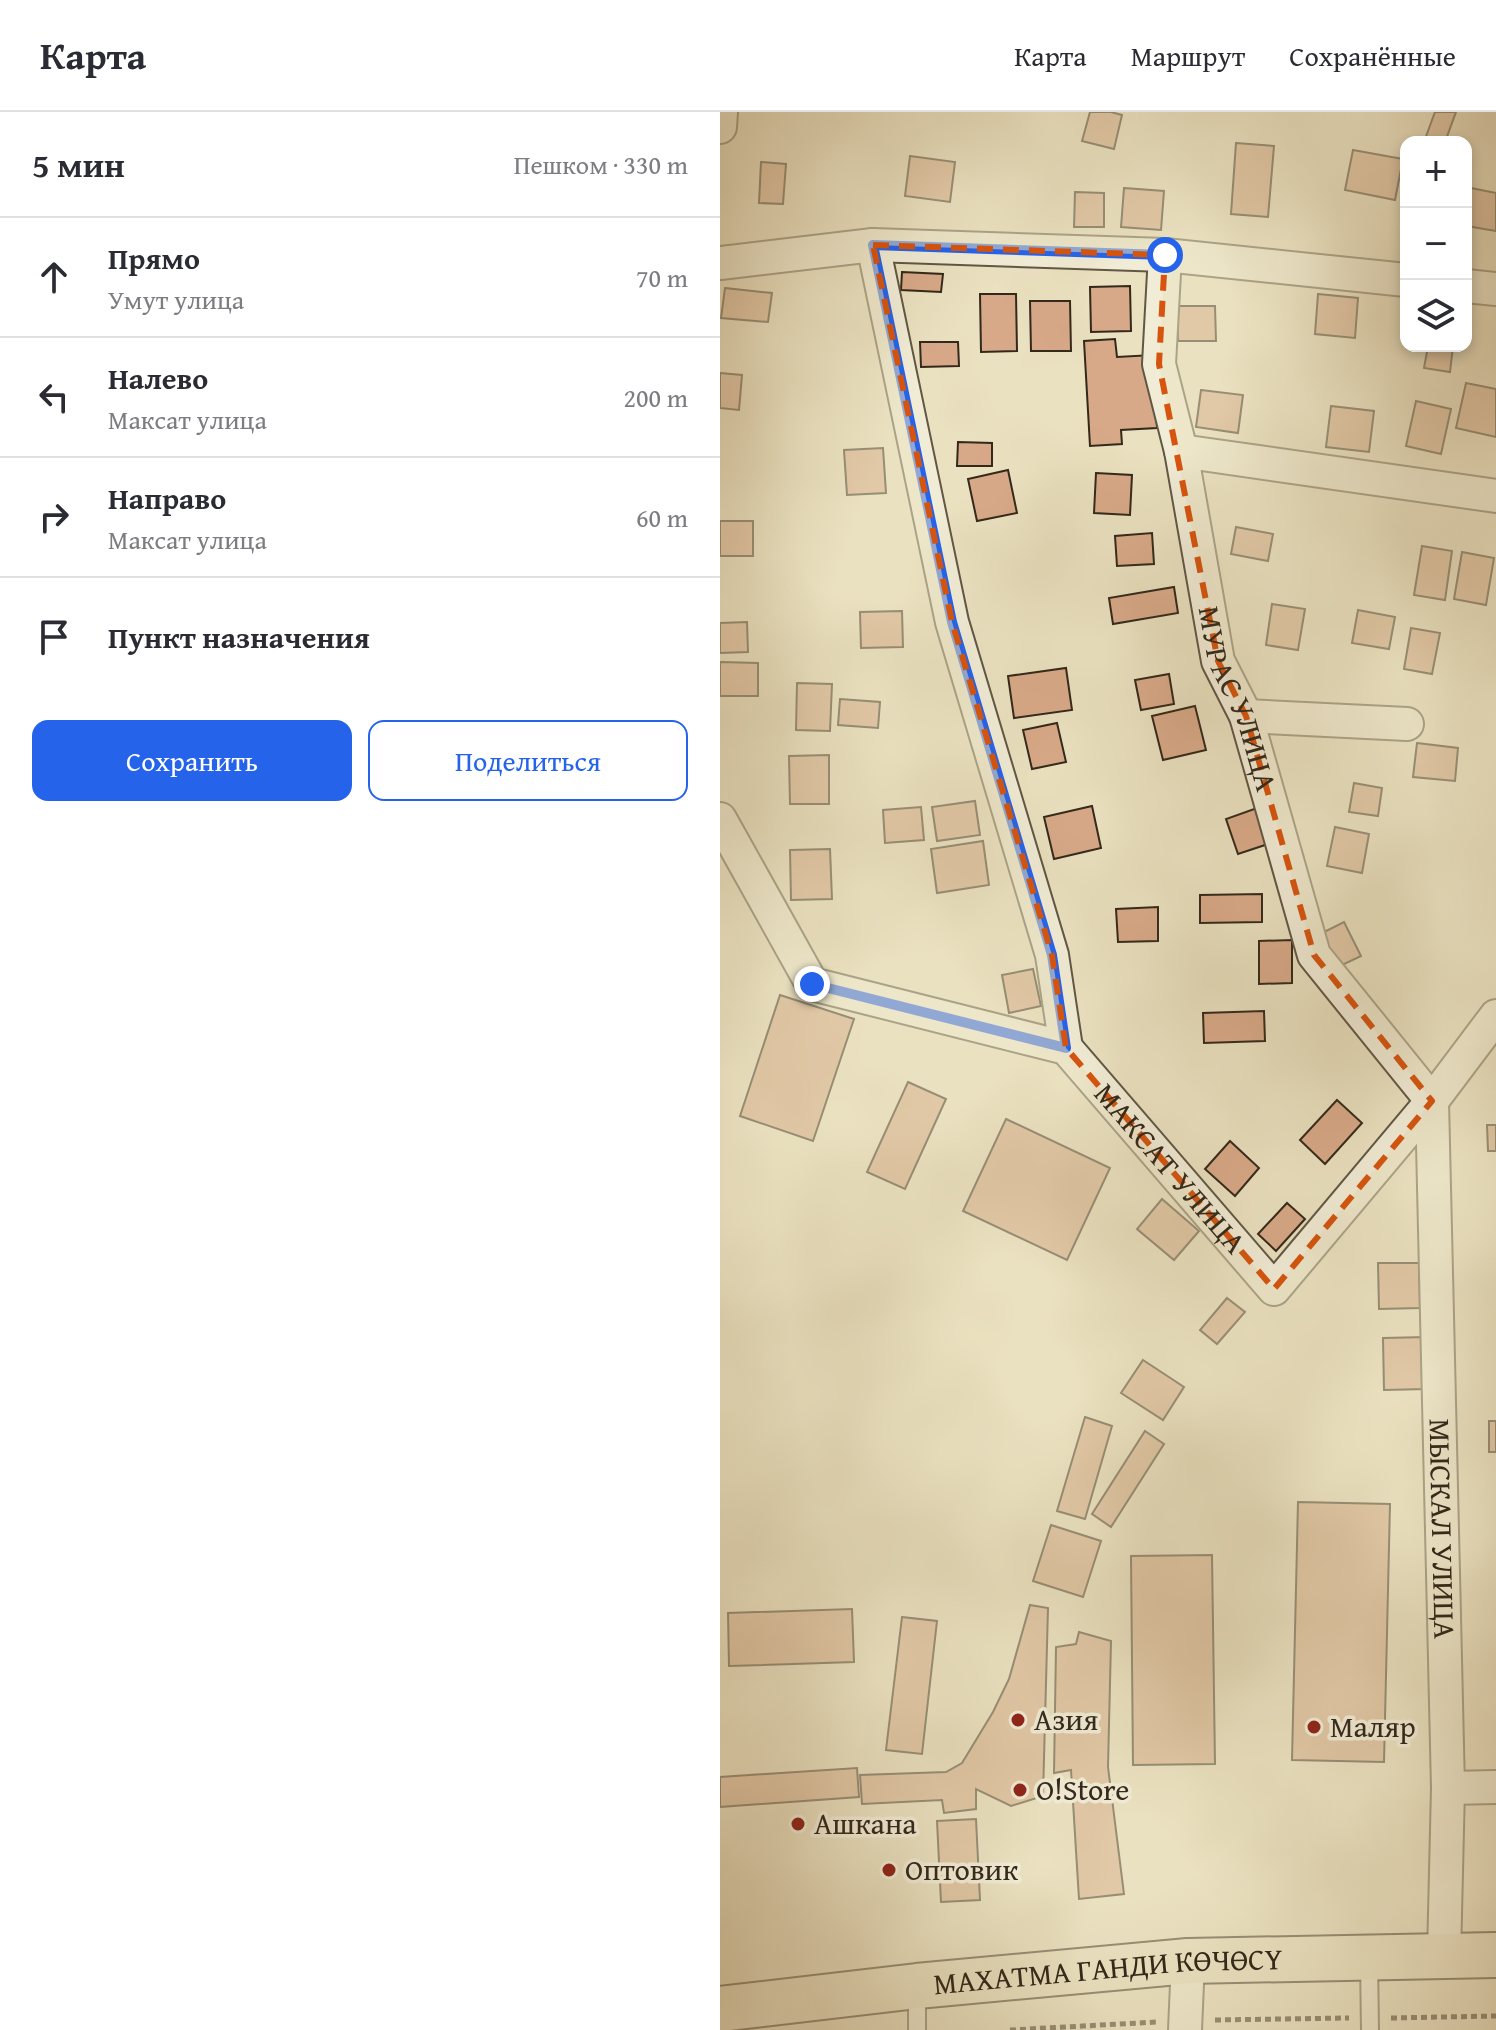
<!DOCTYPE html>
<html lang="ru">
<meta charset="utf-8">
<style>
:root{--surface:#fff;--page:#f2f2f3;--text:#2b2b33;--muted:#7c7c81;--line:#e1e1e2;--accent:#2563eb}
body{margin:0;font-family:"Gentium Book Plus",serif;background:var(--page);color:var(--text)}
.controls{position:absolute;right:24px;top:24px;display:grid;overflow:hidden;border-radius:16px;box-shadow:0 4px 12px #0003}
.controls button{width:72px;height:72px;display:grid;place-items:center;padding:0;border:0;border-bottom:2px solid var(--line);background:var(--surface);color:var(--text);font:40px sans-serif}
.stop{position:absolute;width:24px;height:24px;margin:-18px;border:6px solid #2563eb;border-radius:50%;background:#fff}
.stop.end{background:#2563eb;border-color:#fff;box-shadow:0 2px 8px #0008}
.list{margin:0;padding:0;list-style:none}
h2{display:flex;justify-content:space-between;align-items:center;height:104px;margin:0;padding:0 32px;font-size:34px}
h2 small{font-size:26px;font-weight:400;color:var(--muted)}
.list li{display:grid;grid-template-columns:52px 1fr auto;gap:24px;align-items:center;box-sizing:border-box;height:120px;padding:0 32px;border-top:2px solid var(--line)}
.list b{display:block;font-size:30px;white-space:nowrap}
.list p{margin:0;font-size:26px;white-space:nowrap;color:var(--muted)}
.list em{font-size:26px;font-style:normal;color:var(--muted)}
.actions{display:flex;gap:16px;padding:24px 32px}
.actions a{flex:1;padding:18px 0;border:2px solid var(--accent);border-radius:16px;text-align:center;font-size:28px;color:var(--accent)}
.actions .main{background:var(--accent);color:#fff}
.icon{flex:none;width:44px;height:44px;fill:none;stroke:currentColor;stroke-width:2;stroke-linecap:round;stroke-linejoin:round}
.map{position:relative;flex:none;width:776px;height:1918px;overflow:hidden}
header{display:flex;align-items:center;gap:48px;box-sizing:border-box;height:112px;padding:0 40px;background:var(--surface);border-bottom:2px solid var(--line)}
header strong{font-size:38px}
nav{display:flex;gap:44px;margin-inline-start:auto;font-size:28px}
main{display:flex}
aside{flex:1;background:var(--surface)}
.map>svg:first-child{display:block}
.building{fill:#d8a988;stroke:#33291b;stroke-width:2}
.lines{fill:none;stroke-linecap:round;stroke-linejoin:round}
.lane-casing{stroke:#615744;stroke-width:20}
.street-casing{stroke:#615744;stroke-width:36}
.primary-casing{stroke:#33291b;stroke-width:48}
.path{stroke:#33291b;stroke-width:5;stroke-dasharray:6 4;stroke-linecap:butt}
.lane{stroke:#f1ecd6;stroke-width:16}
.street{stroke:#f1ecd6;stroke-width:32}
.primary{stroke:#eae1c0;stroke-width:44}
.route{stroke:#2563eb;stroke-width:10}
.marked{fill:none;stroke:#d6540e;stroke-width:6;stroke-dasharray:16 10;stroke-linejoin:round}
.poi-dot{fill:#8f2418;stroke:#f1ecd6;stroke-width:3}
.labels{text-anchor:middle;stroke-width:7;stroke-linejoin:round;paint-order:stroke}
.street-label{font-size:30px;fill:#33291b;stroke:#f1ecd6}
.poi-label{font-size:30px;fill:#33291b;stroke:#f1ecd6;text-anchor:start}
</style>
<header>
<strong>Карта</strong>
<nav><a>Карта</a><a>Маршрут</a><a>Сохранённые</a></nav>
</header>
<main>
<aside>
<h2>5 мин<small>Пешком · 330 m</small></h2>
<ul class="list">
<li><svg class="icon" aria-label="ahead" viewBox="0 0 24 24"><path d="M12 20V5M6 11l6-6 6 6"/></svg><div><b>Прямо</b><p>Умут улица</p></div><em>70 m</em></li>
<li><svg class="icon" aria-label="left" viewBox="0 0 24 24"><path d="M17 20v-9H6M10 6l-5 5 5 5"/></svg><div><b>Налево</b><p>Максат улица</p></div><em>200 m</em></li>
<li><svg class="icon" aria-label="right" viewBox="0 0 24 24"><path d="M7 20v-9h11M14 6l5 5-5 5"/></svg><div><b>Направо</b><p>Максат улица</p></div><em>60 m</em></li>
<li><svg class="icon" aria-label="arrive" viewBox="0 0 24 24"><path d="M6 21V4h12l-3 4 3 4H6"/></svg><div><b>Пункт назначения</b></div></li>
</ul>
<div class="actions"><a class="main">Сохранить</a><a>Поделиться</a></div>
</aside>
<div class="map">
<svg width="776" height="1918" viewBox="0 0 776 1918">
<rect width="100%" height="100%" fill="#eae1c0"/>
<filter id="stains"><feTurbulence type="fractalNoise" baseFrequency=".0025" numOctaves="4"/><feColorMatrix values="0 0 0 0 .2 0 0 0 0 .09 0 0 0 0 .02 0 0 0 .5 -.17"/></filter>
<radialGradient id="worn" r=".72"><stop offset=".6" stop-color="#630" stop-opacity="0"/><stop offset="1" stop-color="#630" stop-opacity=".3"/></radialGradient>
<g class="building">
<path d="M370 0H391L402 3 394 37 362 29Z"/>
<path d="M715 0H736L725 30H704Z"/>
<path d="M516 31 554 34 548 105 511 102Z"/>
<path d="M633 38 683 47 675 88 625 78Z"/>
<path d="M190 44 235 50 230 90 185 84Z"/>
<path d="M41 50 66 52 63 92 39 91Z"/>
<path d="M746 75 776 81V119L746 114Z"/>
<path d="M404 76 444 79 441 118 401 115Z"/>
<path d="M355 80 384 81V115H354Z"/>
<path d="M182 160 223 162 221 180 181 178Z"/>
<path d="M410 174 411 219 371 220 370 175Z"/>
<path d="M5 176 52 181 48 210 1 206Z"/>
<path d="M260 182H296L297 239 261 240Z"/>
<path d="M598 182 638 186 635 226 595 222Z"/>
<path d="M310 189H350L351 239H311Z"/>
<path d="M457 194H495L496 229H458Z"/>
<path d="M395 227 397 245 433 243 437 316 401 318 402 332 370 334 364 229Z"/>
<path d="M200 230H238L239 254 201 255Z"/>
<path d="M708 234H733L730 260 704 256Z"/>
<path d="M0 261 22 263 19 298 0 296Z"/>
<path d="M746 271 776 277V325L736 316Z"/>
<path d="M481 278 523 283 518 321 476 315Z"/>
<path d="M696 289 731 297 721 342 686 334Z"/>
<path d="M611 294 654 299 649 340 606 335Z"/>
<path d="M238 330 272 331V354H237Z"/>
<path d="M163 336 166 381 127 383 124 338Z"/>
<path d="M288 358 297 401 257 409 248 367Z"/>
<path d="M376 361 412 363 410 403 374 401Z"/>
<rect x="0" y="409" width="33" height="35"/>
<path d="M516 415 553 422 548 449 511 442Z"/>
<path d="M432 421 434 452 397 454 395 424Z"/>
<path d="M702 434 732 439 725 488 694 483Z"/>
<path d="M742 440 774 446 766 493 734 487Z"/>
<path d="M454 475 458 501 393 512 389 486Z"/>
<path d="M552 492 585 497 578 538 546 533Z"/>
<path d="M638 498 675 505 669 537 632 531Z"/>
<path d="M182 499 183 535 141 536 140 500Z"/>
<path d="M27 510 28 540 0 541V511Z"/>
<path d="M691 516 720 521 712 562 684 557Z"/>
<path d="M0 550 38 551V584H0Z"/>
<path d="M346 556 352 598 294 606 288 564Z"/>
<path d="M449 562 454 592 421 598 415 568Z"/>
<path d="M77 571 112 572 110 619 76 618Z"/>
<path d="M120 587 160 590 158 616 118 613Z"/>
<path d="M475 594 486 638 443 648 432 604Z"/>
<path d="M337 611 346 650 312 657 303 618Z"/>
<path d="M697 631 738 636 735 669 693 665Z"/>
<path d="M109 643V692H70L69 644Z"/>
<path d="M634 671 662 676 658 704 629 700Z"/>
<path d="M255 689 260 723 217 729 212 695Z"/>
<path d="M372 694 381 736 334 747 324 705Z"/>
<path d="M201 695 204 728 165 731 163 698Z"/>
<path d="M537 696 548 732 518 742 506 707Z"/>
<path d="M615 715 649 722 642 761 607 754Z"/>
<path d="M263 729 269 773 217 781 211 737Z"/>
<path d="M110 737 112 787 71 788 70 738Z"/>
<path d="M542 782V810L480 811V783Z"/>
<path d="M438 795V829L398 830 396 797Z"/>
<path d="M624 810 641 844 616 856 600 822Z"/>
<path d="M572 828V871L539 872V829Z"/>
<path d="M313 857 321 894 289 901 282 863Z"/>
<path d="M60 883 134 907 93 1029 20 1004Z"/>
<path d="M544 899 545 929 484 931 483 901Z"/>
<path d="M188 970 226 987 185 1077 147 1060Z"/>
<path d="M617 988 642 1011 605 1052 580 1028Z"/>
<path d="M286 1007 390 1056 347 1148 243 1099Z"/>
<path d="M767 1013H776V1039H768Z"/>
<path d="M510 1029 539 1056 515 1084 485 1057Z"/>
<path d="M442 1087 479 1119 454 1148 417 1117Z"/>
<path d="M567 1091 585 1107 556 1139 538 1122Z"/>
<path d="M658 1151H699L700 1196 659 1197Z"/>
<path d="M507 1186 525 1200 497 1232 480 1218Z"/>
<path d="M707 1225V1277L664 1278 663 1226Z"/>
<path d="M423 1248 464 1275 443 1308 401 1281Z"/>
<path d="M365 1305 392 1314 365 1407 337 1399Z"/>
<rect x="769" y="1309" width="7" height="31"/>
<path d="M425 1319 444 1332 391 1415 372 1402Z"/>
<path d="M578 1390 670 1392 664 1650 572 1648Z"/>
<path d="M331 1413 381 1429 363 1485 313 1469Z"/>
<path d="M492 1443 495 1652 413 1653 411 1444Z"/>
<path d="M310 1493 328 1496 323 1684 291 1694 256 1677V1697L224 1701 222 1688 142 1692 140 1663 226 1660 242 1651 273 1600 289 1567Z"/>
<path d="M132 1497 134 1550 9 1554 8 1501Z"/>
<path d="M182 1505 217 1509 202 1642 166 1638Z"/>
<path d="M359 1520 391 1529 388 1655 404 1782 359 1787 351 1658 334 1661 336 1535 356 1532Z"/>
<path d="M137 1656 139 1685 0 1695V1665Z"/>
<path d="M256 1707 260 1788 221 1790 217 1709Z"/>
</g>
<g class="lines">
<g class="lane-casing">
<g id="lane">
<path d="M649 1848 650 1918"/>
<path d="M197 1876V1918"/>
</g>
</g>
<g class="street-casing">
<g id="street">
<path d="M0 15 1 0"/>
<path d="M153 133 232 510 332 843 346 936"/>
<path id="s1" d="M445 143 439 252 461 339 498 549 526 604 594 843 712 989 728 1676 724 1844"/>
<path d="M0 151 153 133 445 143 686 168"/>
<path d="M746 174 776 177"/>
<path d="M461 339 776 384"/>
<path d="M526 604 687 612"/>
<path id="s2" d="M0 707 92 872 346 936 554 1177 712 989 776 904"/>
<path d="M728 1676 776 1675"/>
<path d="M465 1918 468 1849"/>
</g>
</g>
<g class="primary-casing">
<g id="primary">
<path id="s3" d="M0 1897 197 1874 468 1849 776 1843"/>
</g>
</g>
<g class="path">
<path d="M671 1906 776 1904"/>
<path d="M495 1908 629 1906"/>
<path d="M290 1918 437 1910"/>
</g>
<use href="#lane" class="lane"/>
<use href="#street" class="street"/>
<use href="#primary" class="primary"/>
</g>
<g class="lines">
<path class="route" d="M92 872 346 936 332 843 232 510 153 133 445 143"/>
</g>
<path d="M0 0H776V1918H0ZM153 133 445 143 439 252 498 549 526 604 594 843 712 989 554 1177 346 936 332 843 232 510Z" fill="#eae1c0" fill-opacity=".55" fill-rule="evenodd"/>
<path class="marked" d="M153 133 445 143 439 252 498 549 526 604 594 843 712 989 554 1177 346 936 332 843 232 510Z"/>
<g class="poi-dot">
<circle cx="298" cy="1608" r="8"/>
<circle cx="594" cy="1615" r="8"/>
<circle cx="300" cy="1678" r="8"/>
<circle cx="78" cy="1712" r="8"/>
<circle cx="169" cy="1758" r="8"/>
</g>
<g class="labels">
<g class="street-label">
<text dy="10" stroke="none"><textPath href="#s1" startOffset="454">МУРАС УЛИЦА</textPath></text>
<text dy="10" stroke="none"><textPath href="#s2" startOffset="610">МАКСАТ УЛИЦА</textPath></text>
<text dy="10" stroke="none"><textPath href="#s1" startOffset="1338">МЫСКАЛ УЛИЦА</textPath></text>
<text dy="10" stroke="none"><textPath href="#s3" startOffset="390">МАХАТМА ГАНДИ КӨЧӨСҮ</textPath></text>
</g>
<g class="poi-label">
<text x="314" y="1618">Азия</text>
<text x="610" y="1625">Маляр</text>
<text x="316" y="1688">O!Store</text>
<text x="94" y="1722">Ашкана</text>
<text x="185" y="1768">Оптовик</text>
</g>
</g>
<rect width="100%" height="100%" filter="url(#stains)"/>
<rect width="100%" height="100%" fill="url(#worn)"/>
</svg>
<div class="controls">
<button>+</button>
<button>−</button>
<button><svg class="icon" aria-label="layers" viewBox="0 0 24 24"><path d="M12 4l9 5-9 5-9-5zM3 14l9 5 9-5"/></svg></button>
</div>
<div class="stop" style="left:445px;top:143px"></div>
<div class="stop end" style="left:92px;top:872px"></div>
</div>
</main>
